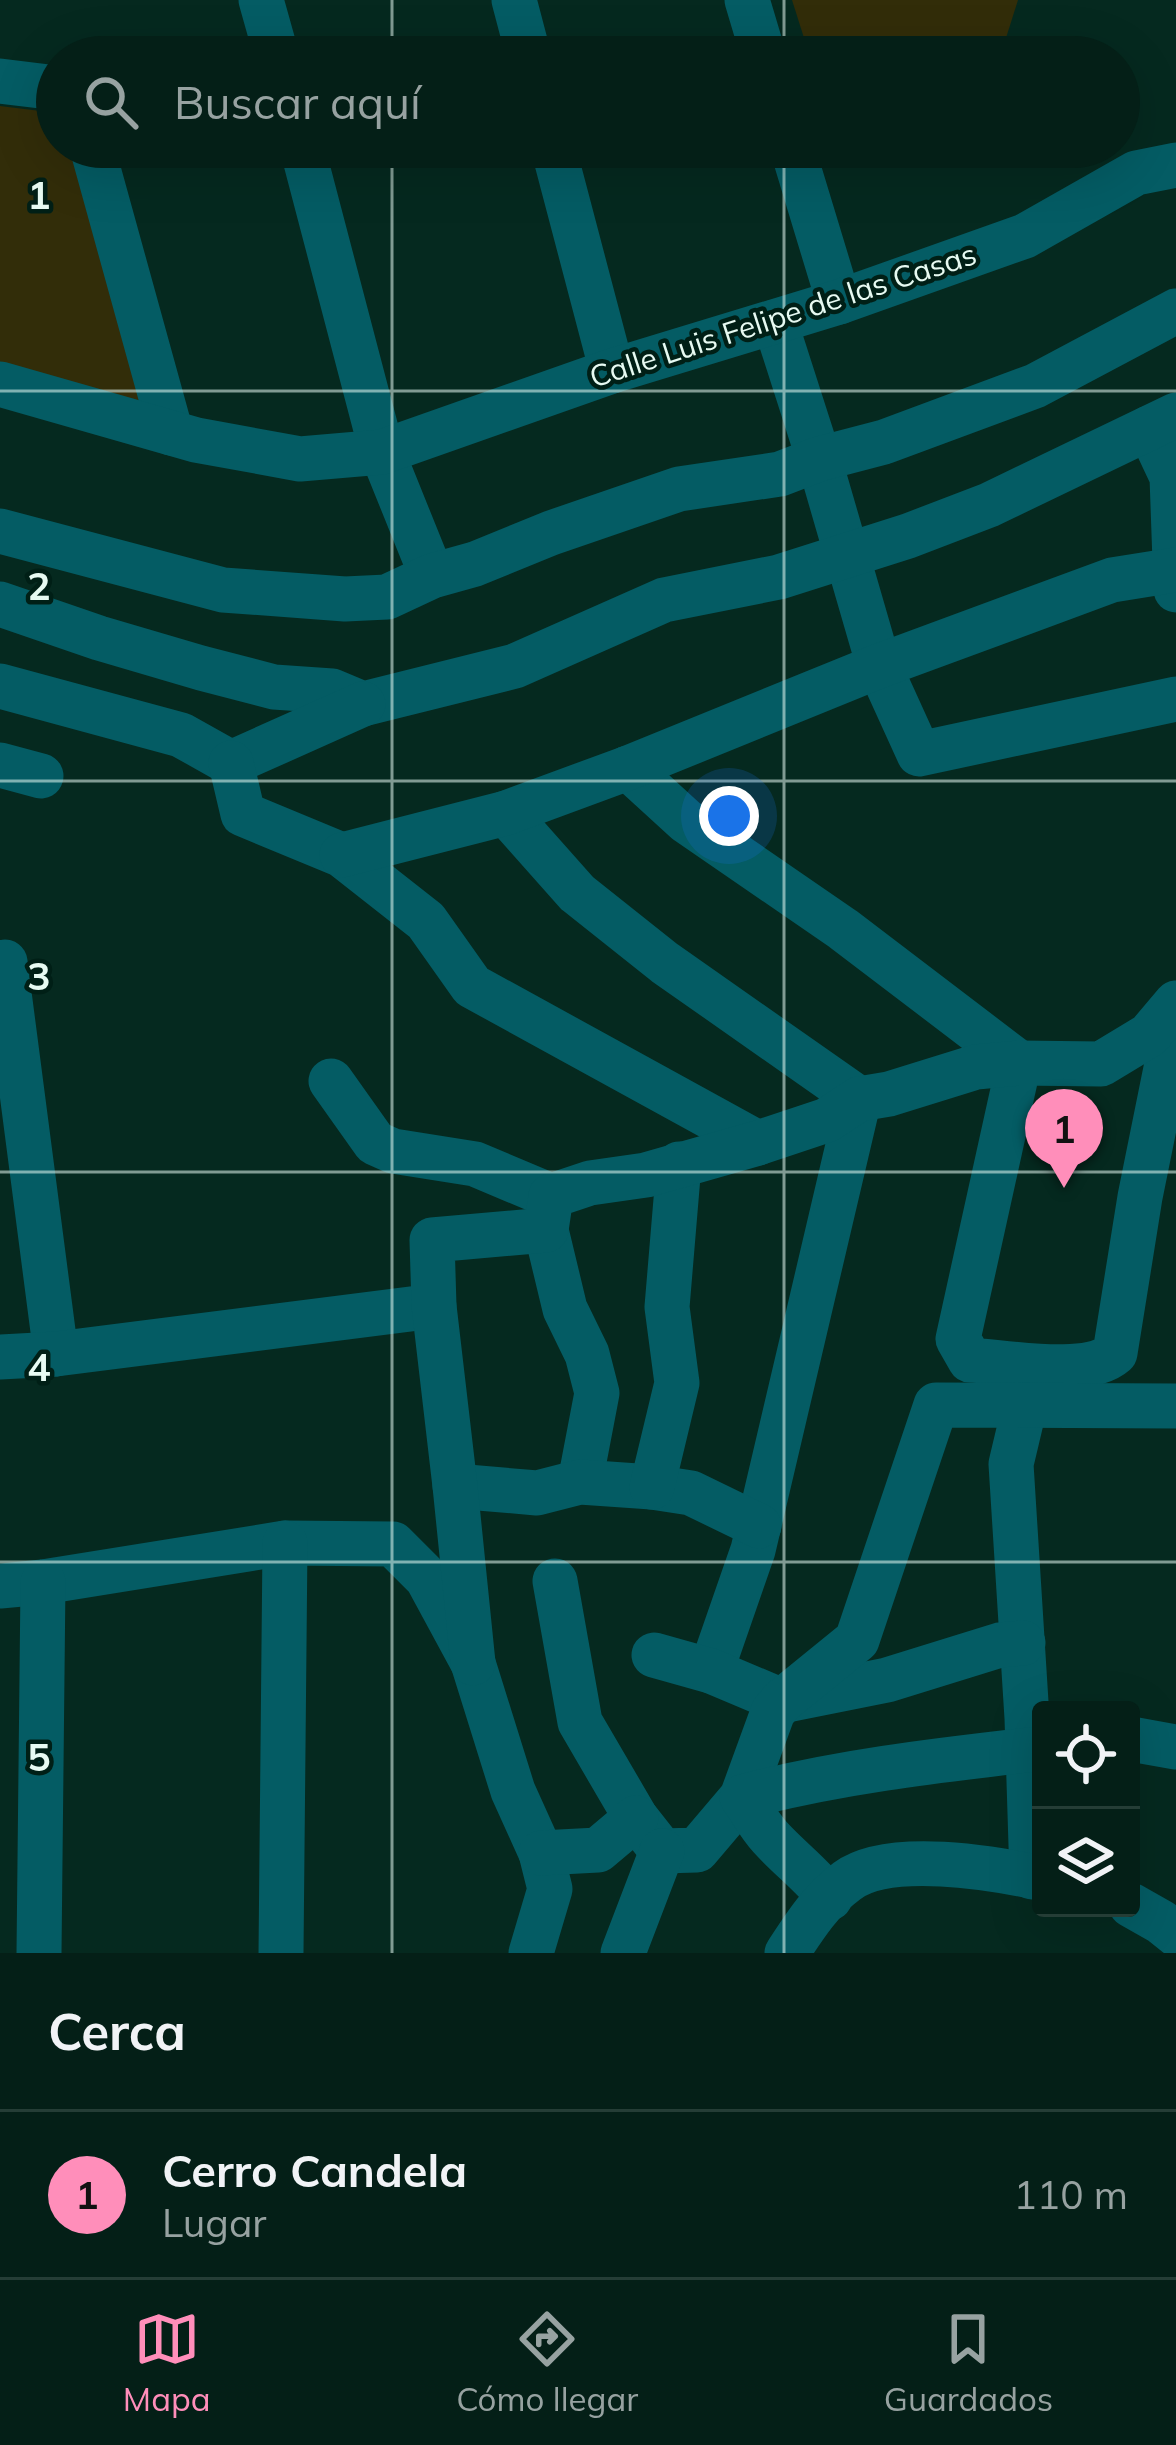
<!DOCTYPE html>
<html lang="es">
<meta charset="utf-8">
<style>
:root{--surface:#041f17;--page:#122c24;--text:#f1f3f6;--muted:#97a2a1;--line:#253d36;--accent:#ff8eba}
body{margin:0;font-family:Mulish,sans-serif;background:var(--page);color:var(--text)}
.controls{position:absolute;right:36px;bottom:36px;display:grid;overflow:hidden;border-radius:12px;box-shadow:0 12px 48px #0002}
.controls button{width:108px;height:108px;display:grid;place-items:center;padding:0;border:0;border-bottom:3px solid var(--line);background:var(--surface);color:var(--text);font:60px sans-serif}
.you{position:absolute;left:729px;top:816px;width:42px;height:42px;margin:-30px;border:9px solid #fff;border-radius:50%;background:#1a73e8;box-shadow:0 0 0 18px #1a73e833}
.badge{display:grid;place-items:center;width:78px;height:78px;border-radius:50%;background:var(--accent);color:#111;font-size:39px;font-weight:700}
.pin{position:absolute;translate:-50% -99px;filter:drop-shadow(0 3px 6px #0008)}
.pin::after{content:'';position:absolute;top:63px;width:42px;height:36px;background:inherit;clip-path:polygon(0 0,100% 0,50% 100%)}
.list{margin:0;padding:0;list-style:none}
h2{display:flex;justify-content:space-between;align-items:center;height:156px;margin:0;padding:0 48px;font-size:51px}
h2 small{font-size:39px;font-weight:400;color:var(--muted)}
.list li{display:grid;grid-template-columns:78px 1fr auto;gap:36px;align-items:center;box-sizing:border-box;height:168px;padding:0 48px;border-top:3px solid var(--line)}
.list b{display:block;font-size:45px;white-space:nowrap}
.list p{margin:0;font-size:39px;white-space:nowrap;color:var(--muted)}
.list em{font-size:39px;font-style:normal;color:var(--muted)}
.icon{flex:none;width:66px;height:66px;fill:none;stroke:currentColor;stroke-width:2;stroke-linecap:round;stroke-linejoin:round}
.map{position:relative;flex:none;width:1176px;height:1953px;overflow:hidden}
.search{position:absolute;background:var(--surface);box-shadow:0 12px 48px #0002;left:36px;right:36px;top:36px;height:132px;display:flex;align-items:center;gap:30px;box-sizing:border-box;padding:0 42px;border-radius:66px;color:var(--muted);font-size:45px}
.sheet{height:324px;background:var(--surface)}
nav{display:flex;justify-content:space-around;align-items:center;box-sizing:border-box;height:168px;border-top:3px solid var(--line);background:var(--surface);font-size:33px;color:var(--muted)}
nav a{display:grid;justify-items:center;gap:6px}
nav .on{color:var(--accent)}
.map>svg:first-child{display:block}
.green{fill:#322d09}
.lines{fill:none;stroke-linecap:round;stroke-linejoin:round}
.minor{stroke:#045c64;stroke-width:45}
.grid{fill:none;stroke:#e7faf2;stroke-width:3;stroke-opacity:0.55}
.labels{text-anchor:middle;stroke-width:9;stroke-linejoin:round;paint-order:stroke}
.street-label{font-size:30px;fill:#e7faf2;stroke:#001f16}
.grid-label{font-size:39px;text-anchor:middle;font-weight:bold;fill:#e7faf2;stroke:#001f16;stroke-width:9;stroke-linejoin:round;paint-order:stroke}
</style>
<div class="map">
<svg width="1176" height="1953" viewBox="0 0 1176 1953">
<rect width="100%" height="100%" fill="#05291f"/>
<g class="green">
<path d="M792 0H1018L1000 57H810Z"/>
<path d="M0 106 57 113V147H76L147 409 0 365Z"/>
</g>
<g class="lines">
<g class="minor">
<path d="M261 0 277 57"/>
<path d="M514 0 529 57"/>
<path d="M747 0 764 57"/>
<path d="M0 81 57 88"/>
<path d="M92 147 171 433"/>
<path d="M302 147 382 452 432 576"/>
<path d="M553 147 612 371"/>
<path d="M792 147 839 302"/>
<path d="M775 322 819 459 879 666 919 754 1176 699"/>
<path d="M0 384 196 440 300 459 382 452 612 371 839 302 1025 236 1136 173 1176 165"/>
<path d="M1149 428 1172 477 1176 590"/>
<path d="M0 531 223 590 345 599 387 597 432 576 475 564 551 533 679 489 780 474 819 459 884 442 1035 386 1176 311"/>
<path d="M0 604 99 638 201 668 274 687 332 691 363 704 515 666 664 600 779 577 908 536 989 505 1176 415"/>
<path d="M0 686 181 735 231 763 363 704"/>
<path d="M231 763 243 814 342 855 426 921 472 986 758 1143"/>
<path d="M0 765 41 776"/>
<path d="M628 768 686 821 843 929 1019 1063 958 1339 970 1360C1007 1362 1087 1378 1115 1353L1140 1197 1176 1019"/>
<path d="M506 813 577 893 665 963 859 1099 753 1550 711 1671"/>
<path d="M342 855 506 813 628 768 879 666 1112 580 1175 570"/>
<path d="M5 962 56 1354"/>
<path d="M331 1081 375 1143 393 1151 475 1164 551 1196"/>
<path d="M546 1230 565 1309 587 1354 597 1393 580 1482"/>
<path d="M0 1357 56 1354 434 1306"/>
<path d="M1025 1405 1011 1464 1027 1718 1032 1877"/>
<path d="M455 1486 537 1493 580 1482 652 1487 691 1493 759 1526"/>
<path d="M652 1487 677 1383 667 1307 679 1164"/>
<path d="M555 1581 580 1722 636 1818 662 1851"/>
<path d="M0 1586 43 1582 285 1543 393 1544 427 1578 473 1663 513 1791 541 1853 550 1889 531 1953"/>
<path d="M654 1655 711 1671 782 1701 887 1680 1000 1645 1023 1643"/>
<path d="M473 1663 455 1486 434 1306 432 1240 546 1230 551 1196 590 1183 646 1175 758 1143 827 1120 859 1099 889 1094 976 1067 1019 1063 1101 1064 1149 1035 1176 1003"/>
<path d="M1131 1739 1176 1747"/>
<path d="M662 1851 697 1850 742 1797 773 1712 782 1701 857 1640 936 1405 1176 1406"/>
<path d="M541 1853 598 1850 636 1818"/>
<path d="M830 1898C812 1875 789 1858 770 1837 759 1825 751 1810 742 1797 837 1772 932 1761 1028 1750"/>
<path d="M1131 1905 1161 1922 1176 1934"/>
<path d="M39 1953 43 1582"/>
<path d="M281 1953 285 1543"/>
<path d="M623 1953 662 1851"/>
<path d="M787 1953C804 1927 821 1900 847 1881 889 1850 992 1868 1041 1878"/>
</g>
</g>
<path class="grid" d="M392 0V57M784 0V57M392 147V1953M784 147V1953M0 391H1176M0 781H1176M0 1172H1176M0 1562H1176"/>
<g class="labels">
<g class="street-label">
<text transform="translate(783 316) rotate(-18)" y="10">Calle Luis Felipe de las Casas</text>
</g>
</g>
<g class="grid-label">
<text x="39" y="209">1</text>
<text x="39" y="600">2</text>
<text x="39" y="990">3</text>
<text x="39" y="1381">4</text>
<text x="39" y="1771">5</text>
</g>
</svg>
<div class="controls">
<button><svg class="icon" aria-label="locate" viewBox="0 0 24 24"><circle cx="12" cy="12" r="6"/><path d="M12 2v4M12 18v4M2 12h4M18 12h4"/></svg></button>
<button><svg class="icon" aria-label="layers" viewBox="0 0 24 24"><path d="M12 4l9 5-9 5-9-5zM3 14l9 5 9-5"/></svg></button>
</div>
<div class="you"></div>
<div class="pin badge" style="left:1064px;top:1188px">1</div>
<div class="search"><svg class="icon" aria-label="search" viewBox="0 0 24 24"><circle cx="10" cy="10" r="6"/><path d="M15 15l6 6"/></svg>Buscar aquí</div>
</div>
<section class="sheet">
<h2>Cerca<small></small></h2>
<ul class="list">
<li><span class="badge">1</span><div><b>Cerro Candela</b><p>Lugar</p></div><em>110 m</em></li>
</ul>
</section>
<nav>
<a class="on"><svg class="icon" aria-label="map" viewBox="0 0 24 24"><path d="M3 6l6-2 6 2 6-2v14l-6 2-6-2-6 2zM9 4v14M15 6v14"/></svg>Mapa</a>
<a><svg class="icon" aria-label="directions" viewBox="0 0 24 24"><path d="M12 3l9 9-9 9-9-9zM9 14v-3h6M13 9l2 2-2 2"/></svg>Cómo llegar</a>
<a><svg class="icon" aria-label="saved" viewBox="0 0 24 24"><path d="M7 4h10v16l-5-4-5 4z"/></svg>Guardados</a>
</nav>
